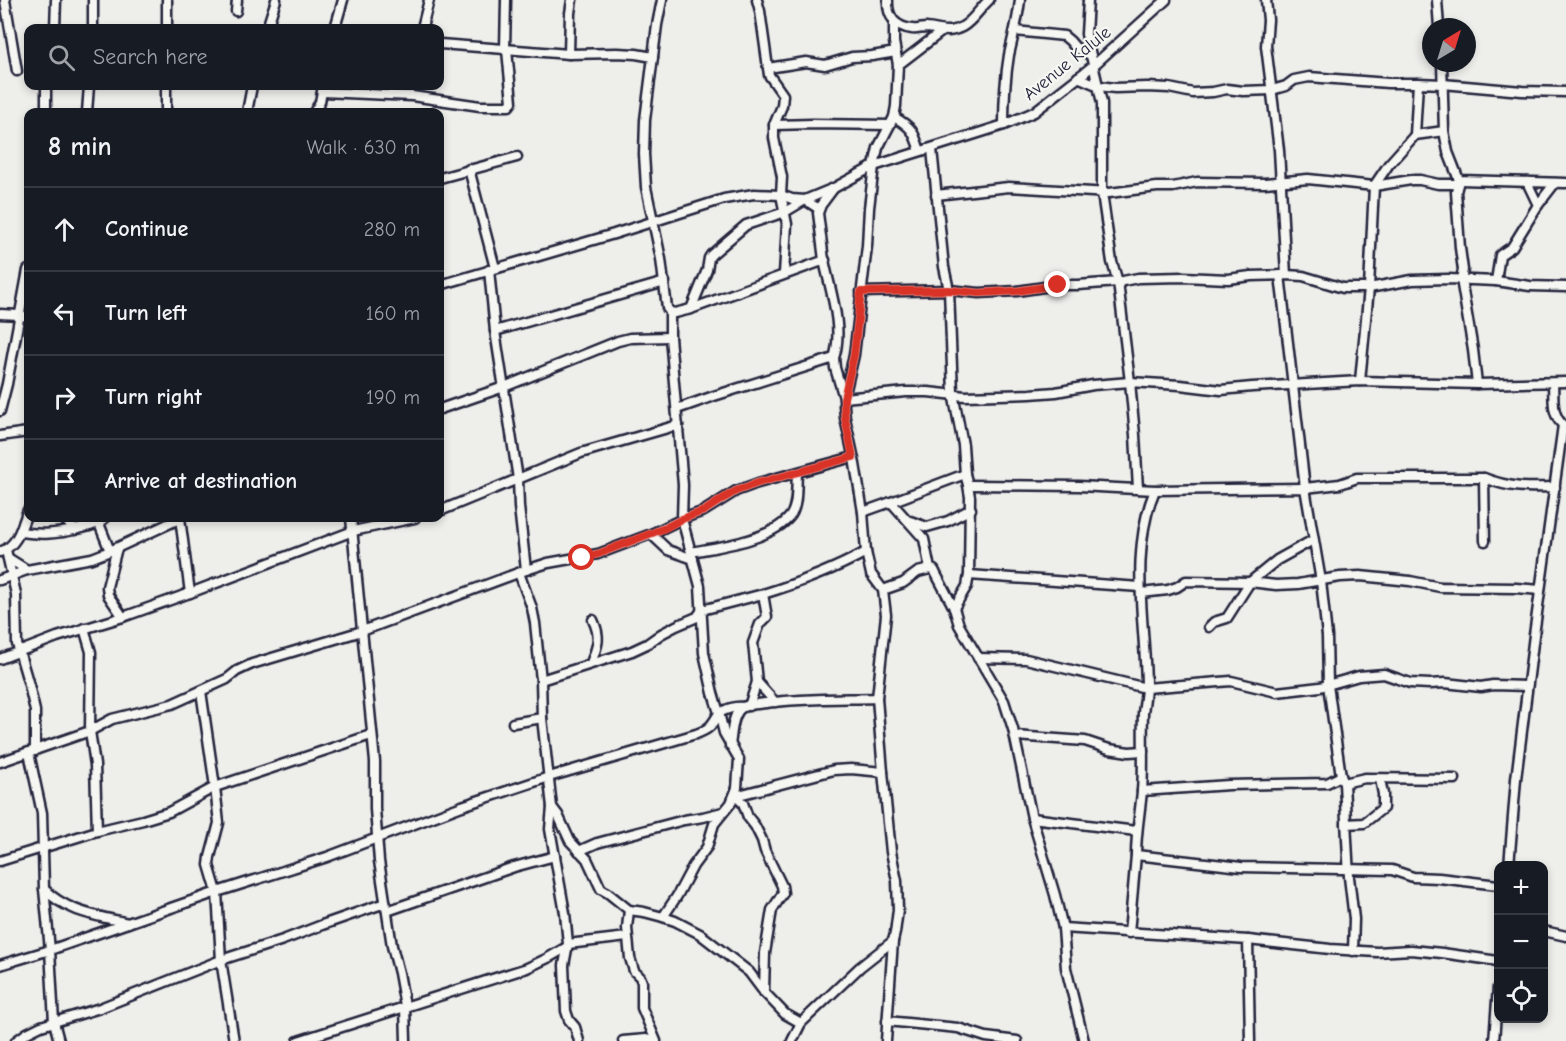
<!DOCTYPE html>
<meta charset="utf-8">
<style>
:root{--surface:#171b24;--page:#20242c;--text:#f1f3f6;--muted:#9ea1a6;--line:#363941}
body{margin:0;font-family:"Comic Neue",sans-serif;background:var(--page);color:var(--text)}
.controls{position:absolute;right:18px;bottom:18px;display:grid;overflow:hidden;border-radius:12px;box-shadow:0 3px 9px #0003}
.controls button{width:54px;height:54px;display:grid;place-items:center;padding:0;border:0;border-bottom:2px solid var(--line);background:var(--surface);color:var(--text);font:30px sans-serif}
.compass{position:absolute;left:1422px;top:18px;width:54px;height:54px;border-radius:50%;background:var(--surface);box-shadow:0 3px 9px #0003;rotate:38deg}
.stop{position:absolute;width:18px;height:18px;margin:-14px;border:4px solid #d93025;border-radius:50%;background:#fff}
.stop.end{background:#d93025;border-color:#fff;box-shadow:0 2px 6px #0008}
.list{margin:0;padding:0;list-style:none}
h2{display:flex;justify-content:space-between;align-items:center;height:78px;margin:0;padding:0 24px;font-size:26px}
h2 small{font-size:20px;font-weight:400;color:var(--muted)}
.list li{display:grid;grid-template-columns:39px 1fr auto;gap:18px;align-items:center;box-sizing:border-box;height:84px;padding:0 24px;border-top:2px solid var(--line)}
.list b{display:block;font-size:22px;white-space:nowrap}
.list em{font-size:20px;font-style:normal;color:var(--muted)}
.icon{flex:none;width:33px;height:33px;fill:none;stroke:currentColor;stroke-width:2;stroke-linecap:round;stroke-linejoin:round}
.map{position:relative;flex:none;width:1566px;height:1041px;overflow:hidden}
.search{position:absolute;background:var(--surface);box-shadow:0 3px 9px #0003;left:24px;top:24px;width:420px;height:66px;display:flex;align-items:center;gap:15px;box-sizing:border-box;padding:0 21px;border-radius:12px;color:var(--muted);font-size:22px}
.panel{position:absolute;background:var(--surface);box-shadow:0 3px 9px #0003;left:24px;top:108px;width:420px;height:414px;border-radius:12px}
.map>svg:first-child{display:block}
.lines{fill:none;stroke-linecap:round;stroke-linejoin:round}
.minor-casing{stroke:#22223b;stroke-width:13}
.minor{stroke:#f6f6f2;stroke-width:8}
.route{stroke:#d93025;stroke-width:8}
.labels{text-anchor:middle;stroke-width:4.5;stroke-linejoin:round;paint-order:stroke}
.street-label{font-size:18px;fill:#22223b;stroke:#f6f6f2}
</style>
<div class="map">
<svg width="1566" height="1041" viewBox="0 0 1566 1041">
<rect width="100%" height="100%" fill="#eeeeeb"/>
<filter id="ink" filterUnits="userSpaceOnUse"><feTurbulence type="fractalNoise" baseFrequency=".0167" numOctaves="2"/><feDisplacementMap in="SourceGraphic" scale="12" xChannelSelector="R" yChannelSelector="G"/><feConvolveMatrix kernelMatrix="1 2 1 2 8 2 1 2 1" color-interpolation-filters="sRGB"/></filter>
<g filter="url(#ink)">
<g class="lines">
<g class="minor-casing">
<g id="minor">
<path d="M5 0 17 71"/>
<path d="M757 0 760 11 769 75 783 95 782 106 774 125V138L782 177 781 195 787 224 784 274"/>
<path d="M888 0C887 16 895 27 912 29 916 30 921 28 926 28 941 29 946 35 962 27 973 21 980 8 989 0"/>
<path d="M1088 0 1086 34 1102 103V193L1112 262 1118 282 1130 382 1135 435 1138 489"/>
<path d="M1266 0 1268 20 1266 46 1279 150 1286 275"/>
<path d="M1437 0 1439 27"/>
<path d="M236 11 237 0"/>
<path d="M55 28 56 0"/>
<path d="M93 28V0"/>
<path d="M167 28V0"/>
<path d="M267 28 276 0"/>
<path d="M335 28 343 0"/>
<path d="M422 28 429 0"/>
<path d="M1015 31 1064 36 1070 41 1075 47 1090 55"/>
<path d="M440 44 569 54 617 53 636 54 653 57"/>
<path d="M505 50 506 0"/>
<path d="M569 54 570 13 572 0"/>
<path d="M1442 63 1444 131"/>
<path d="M898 65 941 32"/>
<path d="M768 68 806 62 825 65 852 57 872 56 896 52"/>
<path d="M1078 77 1099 86 1115 88 1147 87 1169 88 1193 93 1213 92 1227 89 1243 91 1272 90 1286 86 1294 80 1309 77 1388 83H1418"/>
<path d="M46 86V112"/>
<path d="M323 92 412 96 480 106H509L512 102 507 50"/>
<path d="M87 112 89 86"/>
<path d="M166 112V86"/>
<path d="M247 112 252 86"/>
<path d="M314 112 320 102 323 86"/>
<path d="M894 117C912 127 914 132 920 151"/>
<path d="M774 125 813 124 890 125"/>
<path d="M1004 125C1004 102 1005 79 1009 55 1013 37 1018 19 1020 0"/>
<path d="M1415 135 1418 83 1443 84 1522 91 1566 92"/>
<path d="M932 149 944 267 949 290 953 393 963 445 965 474 968 485 970 497 969 575 967 586 954 608"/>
<path d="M469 169 495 268"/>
<path d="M440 178 517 157"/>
<path d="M1459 180 1456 192 1460 248 1463 270 1461 279 1473 350 1477 384 1566 382"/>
<path d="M936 195 1009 187 1109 193 1157 187H1173L1197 182 1265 183 1308 179 1374 186 1411 180H1420L1438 184H1458"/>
<path d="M1538 205 1555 183"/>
<path d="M489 270 495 331 518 479 519 507 526 570"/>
<path d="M1280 275 1305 488 1340 484 1357 478H1484C1510 488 1527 488 1555 487"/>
<path d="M1496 281 1500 255 1512 247 1538 205 1527 182"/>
<path d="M440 285 614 234 724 199 754 194 781 195 792 199 805 200 834 188 874 166 1004 125 1034 112 1052 98 1094 65 1166 0"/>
<path d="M861 292 949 290 979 293 1017 291 1058 285H1078L1118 282 1138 278 1183 277 1228 279 1251 276 1286 275 1303 276 1343 288H1369L1412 280 1448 279 1496 281 1530 286 1566 287"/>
<path d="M691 309 707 270 709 258 711 255 746 225 785 212 805 200 819 209"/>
<path d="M670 312 675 313 691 309 825 260"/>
<path d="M0 314 19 315 28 317"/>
<path d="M495 331 665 282"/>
<path d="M834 358 835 368 844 398 906 392H928L965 396 1030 394 1056 392 1093 385 1130 382 1180 385 1221 390 1252 387 1360 381 1477 384"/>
<path d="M1360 381 1369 288 1374 186 1389 164 1415 135 1444 131 1448 152 1459 180 1566 183"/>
<path d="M440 409 504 387 618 341 630 338 670 337"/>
<path d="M677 409 714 396 834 358C844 328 830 290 824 260 822 244 820 228 818 213L821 205 833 189"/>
<path d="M0 411 7 384 28 270"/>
<path d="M0 436 28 432"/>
<path d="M1484 478 1485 541"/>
<path d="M968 485 1079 486 1155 490 1305 488 1321 581 1327 636 1328 685 1341 776 1344 783 1349 877 1354 919 1353 951"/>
<path d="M1155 490C1129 552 1145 620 1146 685 1146 695 1144 704 1143 713 1142 739 1144 765 1142 791 1140 813 1136 833 1136 855L1241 867 1392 870 1413 877 1439 878 1498 885"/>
<path d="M891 502 965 474"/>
<path d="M440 511 581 453 678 425"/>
<path d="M863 512 891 502 924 539 930 569 934 570 936 574 954 608 959 625 1004 701 1013 729 1032 818 1055 895 1063 928 1066 968 1084 1041"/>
<path d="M63 518 75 530"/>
<path d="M180 518 190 593"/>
<path d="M351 518 375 762V809L379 861 392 946 399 973 405 1006 406 1041"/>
<path d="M98 521 110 551"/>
<path d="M910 521 927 527 948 521 971 509"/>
<path d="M20 532C42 535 57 534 78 529 89 526 97 525 105 518"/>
<path d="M651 534 668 550 693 559"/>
<path d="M117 548 107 587 108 595 123 617"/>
<path d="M6 550 16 594 17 644 29 685 35 711V751"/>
<path d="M0 552C18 546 22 525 28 510"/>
<path d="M691 552C719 547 773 540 791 515 798 504 796 486 797 473"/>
<path d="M8 558 27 570"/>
<path d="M519 573 532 608 535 623 541 680 542 718 552 807 550 829 565 913 568 944 564 965 566 1011 569 1020 575 1027 579 1041"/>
<path d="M969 575 1140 587"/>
<path d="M0 580 27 570 92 558 110 551 181 518"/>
<path d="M883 590 903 583 918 572 930 569"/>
<path d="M1141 593 1168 590 1177 587 1186 581 1250 582 1277 560 1313 540"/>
<path d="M1209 627 1214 622 1227 618 1250 582 1276 585 1298 584 1340 577 1360 576 1410 581 1440 587 1516 588 1540 590"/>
<path d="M84 628 91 652 90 731 95 765 97 831"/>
<path d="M978 658 1026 659 1146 688 1231 681 1277 692 1320 687 1359 676 1384 674 1410 683 1430 684 1445 683 1481 687 1493 685 1527 686"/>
<path d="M0 659 57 637 123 617 190 593 353 531 415 518"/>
<path d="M591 663C598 645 601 637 593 620"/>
<path d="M541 680 632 651 647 644 661 634 676 626 697 617 702 610 763 594"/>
<path d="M757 682 775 702"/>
<path d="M201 691 215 787 219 823 210 857 209 865 217 892 221 960 234 1041"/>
<path d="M749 706 757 682 753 643 760 624 767 617 763 594C799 583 833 570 866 552"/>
<path d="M513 723 542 718"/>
<path d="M1015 736 1085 741 1109 749 1129 752 1143 751"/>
<path d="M730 745C732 734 732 712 743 707 750 704 760 704 766 703 803 698 840 699 877 698"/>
<path d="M29 753 42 813 44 889 50 950 54 1022 59 1041"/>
<path d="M0 762 90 731 112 719 172 704 227 679 237 671 252 664 362 631 526 570 548 563 598 554 651 534 682 519 704 511 736 491 758 483 853 457"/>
<path d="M1344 783 1365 778 1455 779"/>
<path d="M1142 791 1229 785 1327 783 1341 776"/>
<path d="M735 796 743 803 748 817 755 826 762 840 765 851 782 886 783 893 772 910 765 953 764 992"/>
<path d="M735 796 834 770 851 769 883 772"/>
<path d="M552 807 558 815 570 841 587 859 601 889 608 893 629 910 644 912 663 917 675 921 700 934 749 972 764 992 785 1014 801 1023"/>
<path d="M1032 818 1136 831"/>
<path d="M1346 824 1364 823 1383 808V794L1380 779"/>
<path d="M579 851 597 843 684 820 703 817 723 812"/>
<path d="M0 861 97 831 143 820 169 812 215 787 371 735"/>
<path d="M1509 866 1516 779 1534 635 1563 425C1551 414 1554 399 1553 383"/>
<path d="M44 889C66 912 98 916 128 923"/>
<path d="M629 910 627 928 630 958 634 971 640 977 642 982V1008L656 1041"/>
<path d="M387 911 514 867 555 856"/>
<path d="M663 917 677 896 693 866 707 847 714 824 731 803 737 788 739 759 724 733 719 713C727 709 734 706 743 707"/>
<path d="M1063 928 1248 940 1250 1041"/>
<path d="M1544 931 1566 936"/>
<path d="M1129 933 1136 855"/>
<path d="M1248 940 1330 949 1377 952 1411 950 1442 953 1498 961"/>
<path d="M568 944 627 937"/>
<path d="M0 965 50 950 217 892 327 857 462 806 549 777 696 734C710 729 712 725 719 713L713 693 704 653 700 586 682 519 683 485 670 337V312L667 308 661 259 646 187 644 154 645 120 657 25 662 0"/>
<path d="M887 1021 958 1028 986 1037 1017 1041"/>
<path d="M16 1041 27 1033 41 1026 100 1008 221 960 283 940 322 925 385 903"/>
<path d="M298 1041 527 968 548 958 567 947"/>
<path d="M623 1041 646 1039 652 1041"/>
<path d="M792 1041 801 1023 860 967 893 941 895 933 898 910 897 881 891 852 883 772 877 698 886 615 883 590 871 574 866 552 863 512 855 464 845 418 844 406V398L854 355 867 246 869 208 874 166 878 148 894 117 896 106 898 65 894 42V22"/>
<path d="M886 1041 893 941"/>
<path d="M1494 1041 1498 987"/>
</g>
</g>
<use href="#minor" class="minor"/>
</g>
</g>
<g class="lines" filter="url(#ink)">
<path class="route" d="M582 558 598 554 665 528 682 519 704 511 724 498 736 491 758 483 853 457 845 418 844 406V398L854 355 861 292 949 290 979 293 1017 291 1058 285"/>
</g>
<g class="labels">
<g class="street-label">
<text transform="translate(1067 63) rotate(-39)" y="6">Avenue Kalule</text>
</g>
</g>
</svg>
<div class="controls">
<button>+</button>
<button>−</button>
<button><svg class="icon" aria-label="locate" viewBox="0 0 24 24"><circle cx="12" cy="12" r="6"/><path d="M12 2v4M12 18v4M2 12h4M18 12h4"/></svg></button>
</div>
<svg class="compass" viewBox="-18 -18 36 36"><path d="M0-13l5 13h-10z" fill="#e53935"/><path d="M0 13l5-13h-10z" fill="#9ea1a6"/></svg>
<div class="stop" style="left:582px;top:558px"></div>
<div class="stop end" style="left:1058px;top:285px"></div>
<div class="search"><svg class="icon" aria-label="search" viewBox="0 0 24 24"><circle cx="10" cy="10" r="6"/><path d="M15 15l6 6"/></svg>Search here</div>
<section class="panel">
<h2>8 min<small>Walk · 630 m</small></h2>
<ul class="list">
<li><svg class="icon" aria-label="ahead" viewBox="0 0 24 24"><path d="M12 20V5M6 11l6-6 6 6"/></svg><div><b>Continue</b></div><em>280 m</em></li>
<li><svg class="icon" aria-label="left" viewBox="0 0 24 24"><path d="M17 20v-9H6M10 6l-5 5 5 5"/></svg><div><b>Turn left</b></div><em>160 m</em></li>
<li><svg class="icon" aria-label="right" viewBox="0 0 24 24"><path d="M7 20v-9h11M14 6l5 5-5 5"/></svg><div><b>Turn right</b></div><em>190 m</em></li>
<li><svg class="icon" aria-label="arrive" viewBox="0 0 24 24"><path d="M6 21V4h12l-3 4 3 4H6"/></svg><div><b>Arrive at destination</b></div></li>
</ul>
</section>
</div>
